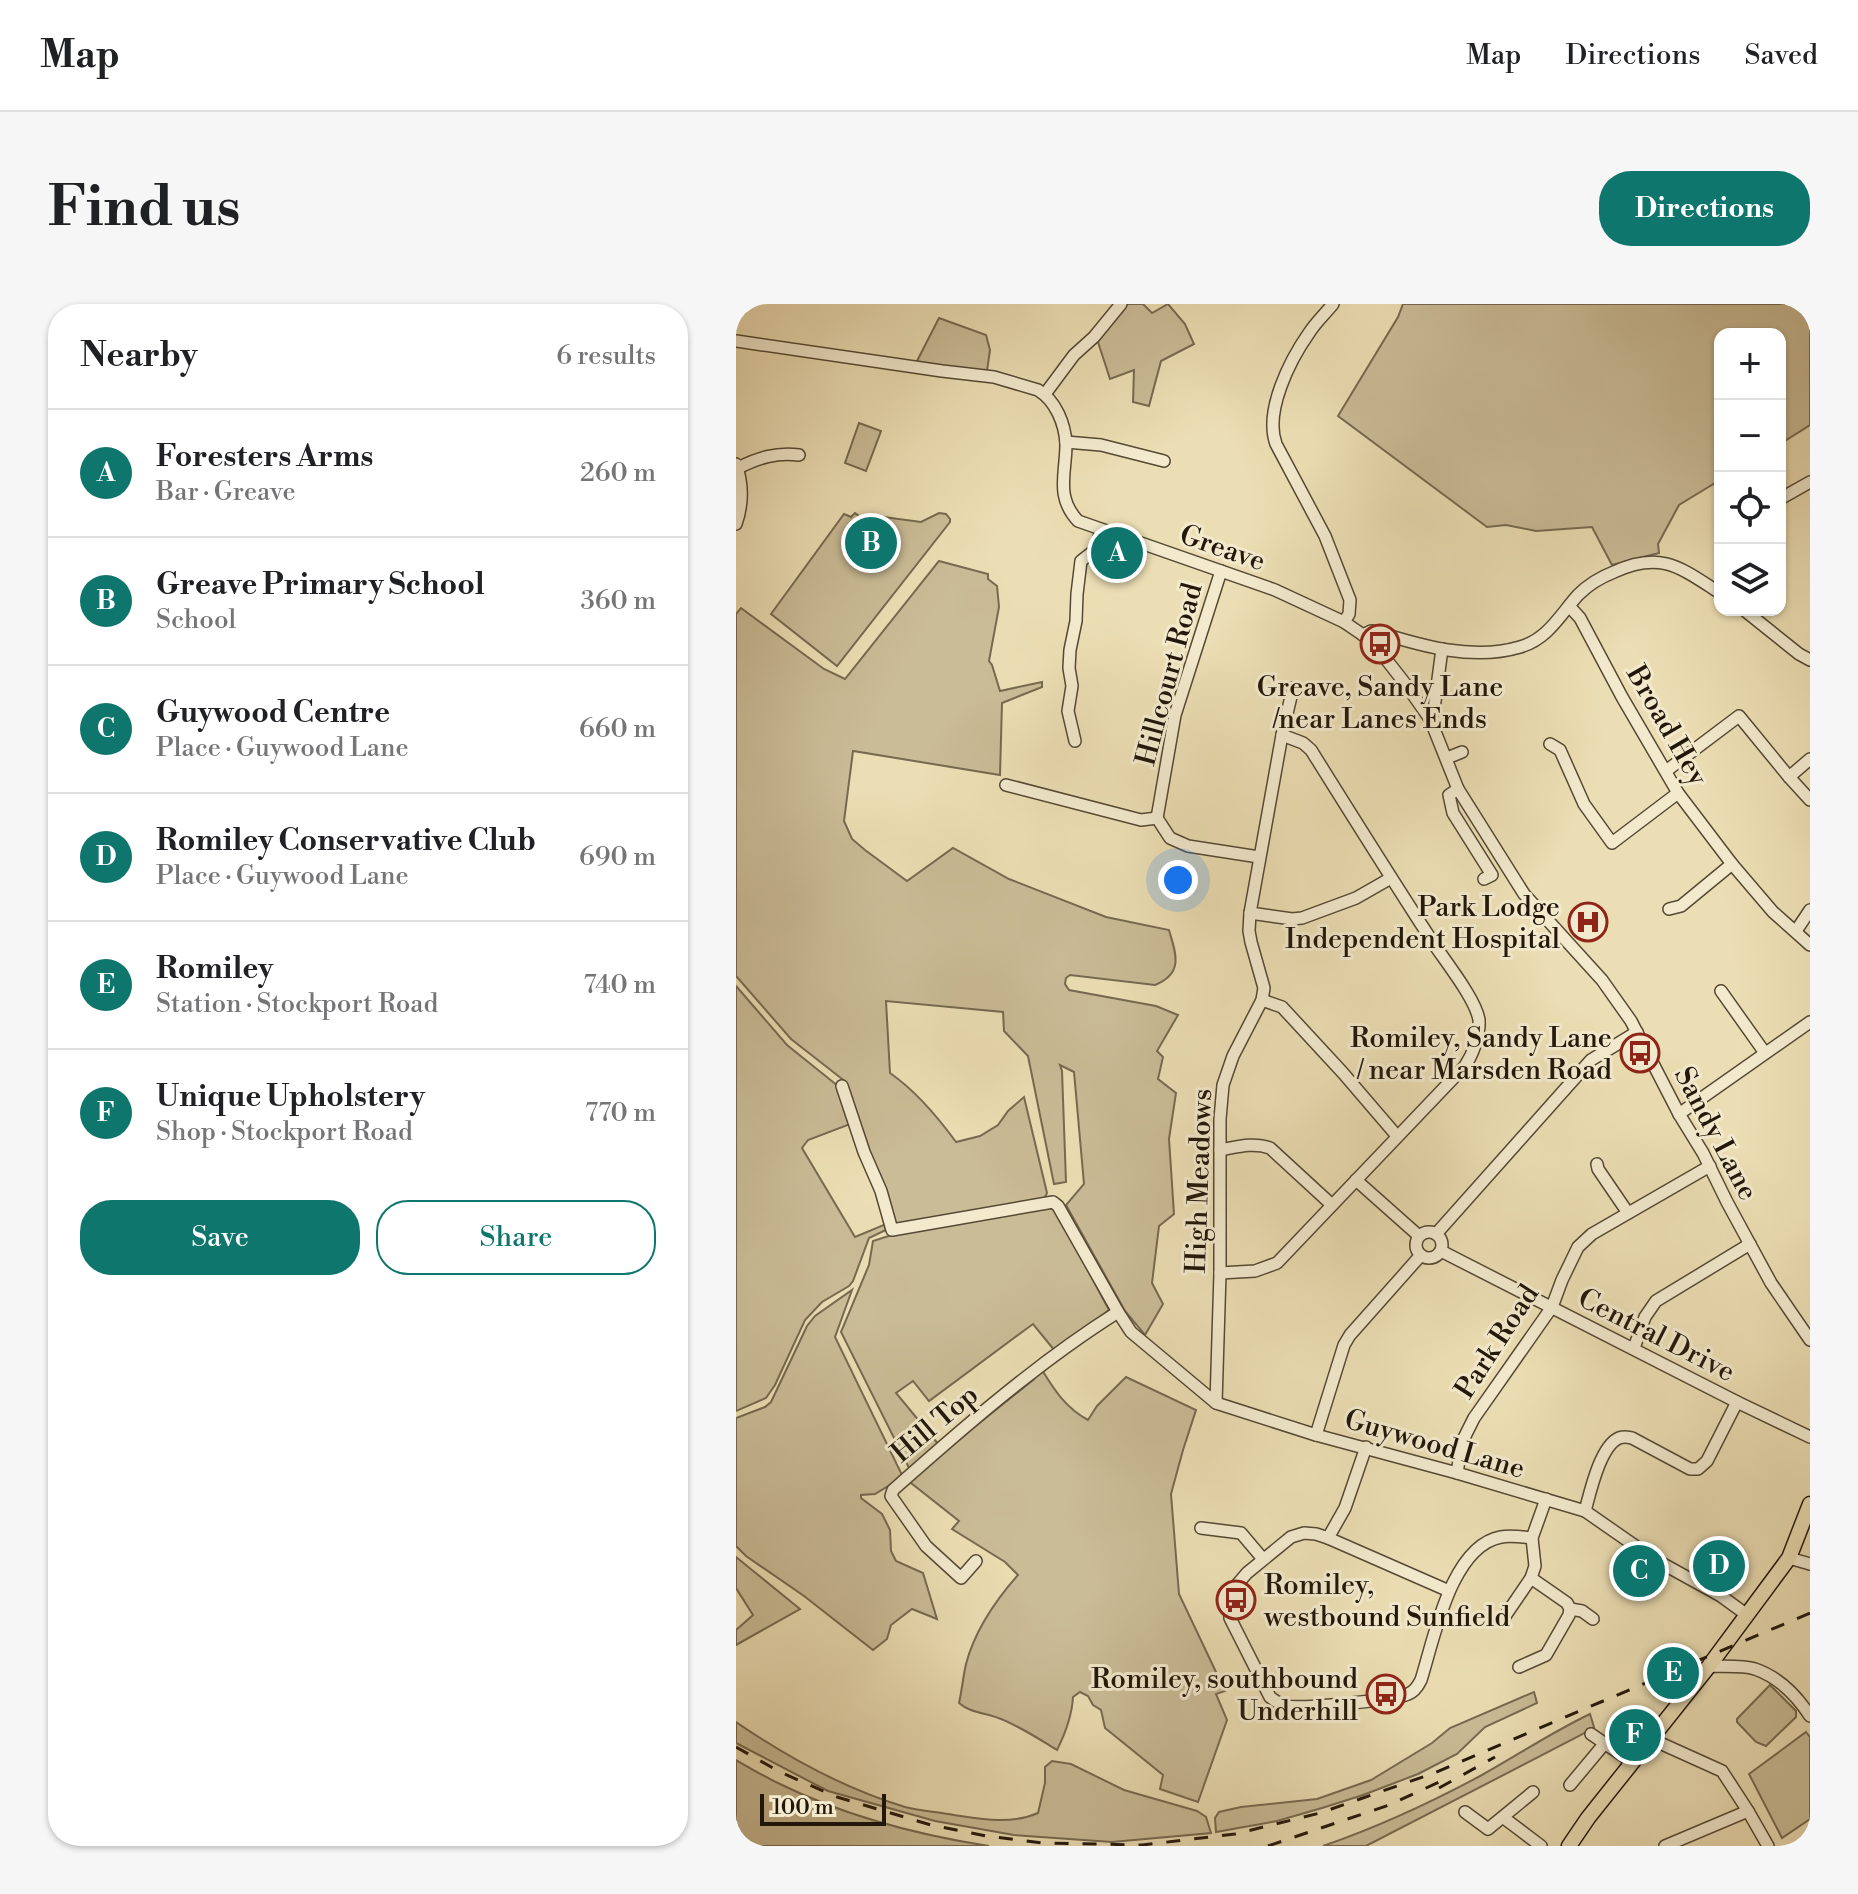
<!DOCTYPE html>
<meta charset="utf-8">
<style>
:root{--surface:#fff;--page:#f6f6f6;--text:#202124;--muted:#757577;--line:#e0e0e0;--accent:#0f766e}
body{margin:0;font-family:"Libre Bodoni",serif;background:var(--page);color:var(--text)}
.controls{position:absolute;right:24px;top:24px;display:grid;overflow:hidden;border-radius:16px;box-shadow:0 2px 6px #0004}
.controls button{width:72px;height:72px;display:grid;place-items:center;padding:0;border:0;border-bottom:2px solid var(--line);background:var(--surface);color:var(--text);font:40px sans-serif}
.scale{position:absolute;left:24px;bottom:20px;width:126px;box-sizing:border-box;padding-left:8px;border:4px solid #22170a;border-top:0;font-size:22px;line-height:28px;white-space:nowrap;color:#22170a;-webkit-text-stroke:6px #f3eace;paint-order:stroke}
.you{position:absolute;left:442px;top:576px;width:28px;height:28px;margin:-20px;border:6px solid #fff;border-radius:50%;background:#1a73e8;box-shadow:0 0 0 12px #1a73e833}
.badge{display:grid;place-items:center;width:52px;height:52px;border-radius:50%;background:var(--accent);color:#fff;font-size:26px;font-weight:700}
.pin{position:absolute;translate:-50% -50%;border:4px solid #fff;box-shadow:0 2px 8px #0006}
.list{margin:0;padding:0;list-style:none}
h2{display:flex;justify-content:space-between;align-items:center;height:104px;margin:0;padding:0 32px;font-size:34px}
h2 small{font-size:26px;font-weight:400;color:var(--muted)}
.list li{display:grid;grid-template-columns:52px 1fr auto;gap:24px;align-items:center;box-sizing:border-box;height:128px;padding:0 32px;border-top:2px solid var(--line)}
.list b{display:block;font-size:30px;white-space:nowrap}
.list p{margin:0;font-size:26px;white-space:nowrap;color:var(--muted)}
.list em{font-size:26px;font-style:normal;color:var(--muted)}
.actions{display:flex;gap:16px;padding:24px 32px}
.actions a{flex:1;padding:18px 0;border:2px solid var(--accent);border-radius:32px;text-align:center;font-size:28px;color:var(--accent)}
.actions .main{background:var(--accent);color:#fff}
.icon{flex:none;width:44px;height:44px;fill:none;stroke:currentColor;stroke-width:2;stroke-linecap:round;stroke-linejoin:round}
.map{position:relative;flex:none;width:1074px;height:1542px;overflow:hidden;border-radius:32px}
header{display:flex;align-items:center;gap:48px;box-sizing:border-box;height:112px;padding:0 40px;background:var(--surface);border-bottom:2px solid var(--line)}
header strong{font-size:38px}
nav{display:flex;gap:44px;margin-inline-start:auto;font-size:28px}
.intro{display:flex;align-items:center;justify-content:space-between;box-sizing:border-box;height:192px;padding:0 48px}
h1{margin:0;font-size:56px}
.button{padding:20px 36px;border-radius:32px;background:var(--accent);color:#fff;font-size:28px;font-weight:700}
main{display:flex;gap:48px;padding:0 48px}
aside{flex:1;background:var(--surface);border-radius:32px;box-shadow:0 2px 6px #0004}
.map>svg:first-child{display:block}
.green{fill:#cabc97;stroke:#766a50;stroke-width:2}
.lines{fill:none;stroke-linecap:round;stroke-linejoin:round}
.minor-casing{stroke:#544934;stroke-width:14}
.major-casing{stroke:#22170a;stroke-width:17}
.minor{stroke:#f3eace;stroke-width:11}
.major{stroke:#ecdeb4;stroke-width:14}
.rail{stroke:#22170a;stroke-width:3;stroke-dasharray:14 14;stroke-linecap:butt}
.labels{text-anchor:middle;stroke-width:6;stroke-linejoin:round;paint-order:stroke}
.street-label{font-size:28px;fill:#22170a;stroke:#f3eace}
.poi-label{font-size:28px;fill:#22170a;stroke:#f3eace;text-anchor:end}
</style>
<header>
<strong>Map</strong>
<nav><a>Map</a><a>Directions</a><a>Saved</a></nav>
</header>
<div class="intro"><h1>Find us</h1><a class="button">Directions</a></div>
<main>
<aside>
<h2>Nearby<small>6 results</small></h2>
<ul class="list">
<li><span class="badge">A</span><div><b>Foresters Arms</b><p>Bar · Greave</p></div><em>260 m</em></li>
<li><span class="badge">B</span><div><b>Greave Primary School</b><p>School</p></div><em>360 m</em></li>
<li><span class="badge">C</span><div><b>Guywood Centre</b><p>Place · Guywood Lane</p></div><em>660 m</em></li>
<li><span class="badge">D</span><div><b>Romiley Conservative Club</b><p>Place · Guywood Lane</p></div><em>690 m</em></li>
<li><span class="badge">E</span><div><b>Romiley</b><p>Station · Stockport Road</p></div><em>740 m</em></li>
<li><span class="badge">F</span><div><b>Unique Upholstery</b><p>Shop · Stockport Road</p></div><em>770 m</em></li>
</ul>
<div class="actions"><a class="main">Save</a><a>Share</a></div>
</aside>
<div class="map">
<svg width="1074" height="1542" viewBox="0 0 1074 1542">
<rect width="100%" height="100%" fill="#ecdeb4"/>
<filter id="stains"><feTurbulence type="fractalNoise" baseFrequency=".0025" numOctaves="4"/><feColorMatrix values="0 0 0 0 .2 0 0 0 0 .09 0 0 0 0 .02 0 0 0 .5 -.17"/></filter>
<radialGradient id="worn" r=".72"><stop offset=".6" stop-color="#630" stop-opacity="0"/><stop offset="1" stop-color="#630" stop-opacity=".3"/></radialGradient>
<g class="green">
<path d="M388 0H407L416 9 432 0 449 20 458 40 425 57 413 102 397 98 398 66 374 75 361 35Z"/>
<path d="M667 0H1074V121L1044 140V30H984V176L943 201 922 240 923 249 876 261 856 223 800 227 770 221 751 223 602 112 662 13Z"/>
<path d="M203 14 250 31 254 46 251 67 180 59Z"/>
<path d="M123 119 145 127 130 167 109 159Z"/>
<path d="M119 209 127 215 140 212 185 218 203 209 210 210 214 215V218L101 362 35 310 108 210 115 213Z"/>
<path d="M203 257 252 270V275L261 282 263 303 253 357 256 361 264 387 306 378V383L266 399 264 471 117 447 108 517 116 535 129 546 171 577 217 544 273 575 370 613 433 626C440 650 448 669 419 681L334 671 330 674 329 680 333 686 420 702 442 711 421 747 427 753 422 775 440 789 433 835 438 910 423 922 416 979 427 1000 409 1031 389 1007 330 901 348 880 338 768 324 761 326 767 330 878 318 880 292 752 268 727 267 708 150 697 154 769C180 787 201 812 220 838L244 832 262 821 272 807 288 793 311 889 307 897 159 921 110 778 55 735 0 672V310L5 304 88 365 109 375Z"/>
<path d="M0 682 51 741 102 782 117 819 72 836 66 844 119 933 150 920 152 925 133 934 117 977 113 982 86 998 69 1016 39 1081 30 1094 0 1107Z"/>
<path d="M315 902 321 908 373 1006 319 1047 297 1020 193 1097 177 1077 160 1089 203 1141 174 1166 105 1028 133 961 137 937 162 929Z"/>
<path d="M116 986 99 1033 167 1173 139 1190 125 1191V1194L146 1210 154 1226 155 1247 160 1257 187 1269 201 1315 176 1305 155 1321 151 1335 137 1346 68 1292 10 1252 0 1242V1114L29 1103 35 1098 71 1022 79 1012Z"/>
<path d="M306 1066C319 1087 330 1104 352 1116L361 1102 390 1073 460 1106 447 1146 435 1190 443 1290 489 1387 480 1390 491 1416 462 1498 424 1485 427 1471 369 1424 365 1406 357 1401 352 1392 344 1388 337 1393C336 1412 330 1428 321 1446 303 1435 285 1423 265 1415 251 1409 234 1409 223 1399 226 1386 227 1373 230 1360 239 1326 259 1297 282 1271L269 1258 216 1225 223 1217 175 1179V1174L297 1076Z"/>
<path d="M0 1253 64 1305 0 1341V1326L17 1311 0 1284Z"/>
<path d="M1034 1381 1060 1407V1413L1030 1442 1020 1438 1001 1418V1415Z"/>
<path d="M798 1388 801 1399 749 1423 721 1450 682 1470 627 1491 586 1504 541 1517 480 1528 479 1514 483 1508 505 1503 581 1495 635 1476 696 1439 714 1424Z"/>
<path d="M854 1410 858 1423 845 1431 630 1542H587C642 1523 694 1499 746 1471 782 1451 816 1428 854 1410Z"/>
<path d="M0 1418C51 1453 110 1485 169 1503 185 1507 202 1508 218 1511 245 1515 275 1521 302 1509L309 1479V1463L316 1457 335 1460 388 1486 461 1507 470 1513 475 1529 376 1538 278 1531 199 1517 92 1487 0 1439Z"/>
<path d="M1070 1428 1074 1433V1515L1046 1534 1013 1470Z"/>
<path d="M0 1456C14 1464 29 1473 44 1480 109 1512 182 1531 253 1542H11L0 1532Z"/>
</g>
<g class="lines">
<g class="minor-casing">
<g id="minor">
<path d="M597 0C589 10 580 18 573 29 554 56 528 107 540 140L589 232 614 296 613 310 608 318"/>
<path d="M0 37 206 67 258 73 302 86C320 97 329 120 330 140 330 170 319 192 342 217L539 286 608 318 627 331 642 345 671 382 694 415 722 485 788 590 866 676 895 717 943 810 967 849 991 898 1035 979 1074 1036"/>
<path d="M309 90 338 51 358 33 385 0"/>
<path d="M330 138 365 141 428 157"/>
<path d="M0 160C7 180 7 200 0 220"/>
<path d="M2 164C22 154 40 148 63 151"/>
<path d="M1044 195 1074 178"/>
<path d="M485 267 439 411 421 514 434 534 452 542 523 553"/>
<path d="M834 303 844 314 886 393 942 489 996 560 1037 608 1074 641"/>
<path d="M1008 306 1063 350 1074 356"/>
<path d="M627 331 635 327 641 328C686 342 737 357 784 343 812 335 824 311 842 291 852 281 865 273 878 268 925 246 945 264 984 289"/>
<path d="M694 415 698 405 706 345"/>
<path d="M339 437 332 407 336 382 333 364 334 346 340 317 341 290 345 257 359 246 365 227"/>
<path d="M814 440 824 446 848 500 876 539 942 489"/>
<path d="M711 454 726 448"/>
<path d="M930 467 1003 412 1053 473 1074 496"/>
<path d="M1053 473 1074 455"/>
<path d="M270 481 405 516 421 514"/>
<path d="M722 485 713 491 717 509 756 571 748 575"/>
<path d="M933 605 945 602 996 560"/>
<path d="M514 609 556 615 566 614 620 594 655 574"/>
<path d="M1060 627 1074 606"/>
<path d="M985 687 1029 749"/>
<path d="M526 696 546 703 607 769 661 832"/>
<path d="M106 782 128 848 145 887 156 926 317 898 322 902 382 1008 395 1028 480 1099 580 1131 721 1169 849 1207 918 1255 985 1292 1011 1311"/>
<path d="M943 810 1074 718"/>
<path d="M484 846C501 843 517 838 534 844L596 901"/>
<path d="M861 860 862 865 892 909"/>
<path d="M620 876 683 932"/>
<circle cx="693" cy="941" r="13"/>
<path d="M700 930 855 756 901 728"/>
<path d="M705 947 1001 1098 1074 1133"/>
<path d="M484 969 519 967 541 959 729 762C737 750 744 731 743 716 740 695 708 656 696 637 655 574 615 510 575 446L567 439 546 431"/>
<path d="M898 1044 909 1013 920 997 1014 940"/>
<path d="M480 1099 484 969V815L487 781 497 752 526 696 528 684 515 638 513 627 514 609 546 431 557 384"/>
<path d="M580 1131 608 1041 614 1031 685 951"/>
<path d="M630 1143 609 1204 592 1234 580 1230 568 1229 555 1233 511 1269 499 1283 493 1294 494 1314 534 1393C539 1397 543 1400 550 1402 564 1405 660 1396 672 1390 678 1388 682 1382 685 1376 698 1335 715 1242 765 1233 775 1231 786 1233 796 1234"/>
<path d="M721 1169 726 1138 738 1114 816 1003 826 976 842 943 856 930 974 862"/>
<path d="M849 1207C854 1189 864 1142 883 1134 889 1132 891 1133 896 1134L954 1165H962L971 1157 1001 1098"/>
<path d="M465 1224 505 1229 527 1255"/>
<path d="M592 1234 713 1287"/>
<path d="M1053 1254 1074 1260"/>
<path d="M240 1257 225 1274 190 1242 155 1192 157 1186C228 1123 301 1059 382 1008"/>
<path d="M834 1305 846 1307 857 1315"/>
<path d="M767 1315 795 1274"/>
<path d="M973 1362C987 1363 1006 1361 1019 1365 1042 1373 1061 1392 1074 1412"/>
<path d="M783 1363 810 1351 833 1311 834 1305 831 1299 795 1274 799 1262 796 1234 810 1195"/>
<path d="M855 1430 896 1458"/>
<path d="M915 1435 986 1467 1012 1507 1032 1542"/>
<path d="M834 1481 869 1439"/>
<path d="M729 1508 752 1525 797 1488"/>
<path d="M768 1514 805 1542"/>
<path d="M929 1542 1012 1507"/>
</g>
</g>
<g class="major-casing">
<path id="major" d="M833 1542 852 1514 973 1362 1053 1254 1074 1200"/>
</g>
<use href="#minor" class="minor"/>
<use href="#major" class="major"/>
<g class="rail">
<path d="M0 1443 44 1468 101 1493 195 1521 250 1532 307 1539 406 1541 499 1530 584 1509 698 1469 1074 1309"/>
<path d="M703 1484 759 1453"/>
<path d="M532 1542 653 1501 712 1474"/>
</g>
</g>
<defs>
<g id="bus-ring" transform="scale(2)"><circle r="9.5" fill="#f3eace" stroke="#8f2418" stroke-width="1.5"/><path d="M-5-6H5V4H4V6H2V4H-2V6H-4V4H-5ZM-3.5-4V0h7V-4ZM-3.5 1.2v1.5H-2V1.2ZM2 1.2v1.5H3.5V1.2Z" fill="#8f2418"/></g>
<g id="hospital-ring" transform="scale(2)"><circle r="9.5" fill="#f3eace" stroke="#8f2418" stroke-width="1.5"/><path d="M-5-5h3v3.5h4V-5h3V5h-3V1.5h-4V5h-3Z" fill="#8f2418"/></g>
</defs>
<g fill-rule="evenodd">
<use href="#bus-ring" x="644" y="340"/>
<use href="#hospital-ring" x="852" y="618"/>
<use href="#bus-ring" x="904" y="749"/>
<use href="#bus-ring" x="500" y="1296"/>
<use href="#bus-ring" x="650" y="1390"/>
</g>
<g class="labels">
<g class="street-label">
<text transform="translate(487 243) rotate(19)" y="10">Greave</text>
<text transform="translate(432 370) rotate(-75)" y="10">Hillcourt Road</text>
<text transform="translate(932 421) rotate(60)" y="10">Broad Hey</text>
<text transform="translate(981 829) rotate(62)" y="10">Sandy Lane</text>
<text transform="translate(462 877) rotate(-88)" y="10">High Meadows</text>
<text transform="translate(921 1030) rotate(27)" y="10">Central Drive</text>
<text transform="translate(760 1037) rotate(-57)" y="10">Park Road</text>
<text transform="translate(198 1119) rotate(-40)" y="10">Hill Top</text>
<text transform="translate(699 1139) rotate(16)" y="10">Guywood Lane</text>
</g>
<g class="poi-label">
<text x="644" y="392" text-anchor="middle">Greave, Sandy Lane<tspan x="644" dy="32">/near Lanes Ends</tspan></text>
<text x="824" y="612">Park Lodge<tspan x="824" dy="32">Independent Hospital</tspan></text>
<text x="876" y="743">Romiley, Sandy Lane<tspan x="876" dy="32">/ near Marsden Road</tspan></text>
<text x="528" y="1290" text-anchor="start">Romiley,<tspan x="528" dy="32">westbound Sunfield</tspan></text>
<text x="622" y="1384">Romiley, southbound<tspan x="622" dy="32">Underhill</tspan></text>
</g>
</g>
<rect width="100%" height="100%" filter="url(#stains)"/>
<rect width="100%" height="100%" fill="url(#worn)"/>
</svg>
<div class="controls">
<button>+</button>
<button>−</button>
<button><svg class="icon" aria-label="locate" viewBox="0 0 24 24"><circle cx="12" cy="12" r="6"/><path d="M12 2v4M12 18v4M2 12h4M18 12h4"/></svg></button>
<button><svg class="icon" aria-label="layers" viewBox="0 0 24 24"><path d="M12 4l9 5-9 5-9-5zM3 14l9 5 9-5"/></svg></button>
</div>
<div class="scale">100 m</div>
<div class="you"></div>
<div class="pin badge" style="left:381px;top:249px">A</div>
<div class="pin badge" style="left:135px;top:239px">B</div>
<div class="pin badge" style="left:903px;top:1267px">C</div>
<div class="pin badge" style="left:983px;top:1262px">D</div>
<div class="pin badge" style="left:937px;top:1369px">E</div>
<div class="pin badge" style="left:899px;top:1431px">F</div>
</div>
</main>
